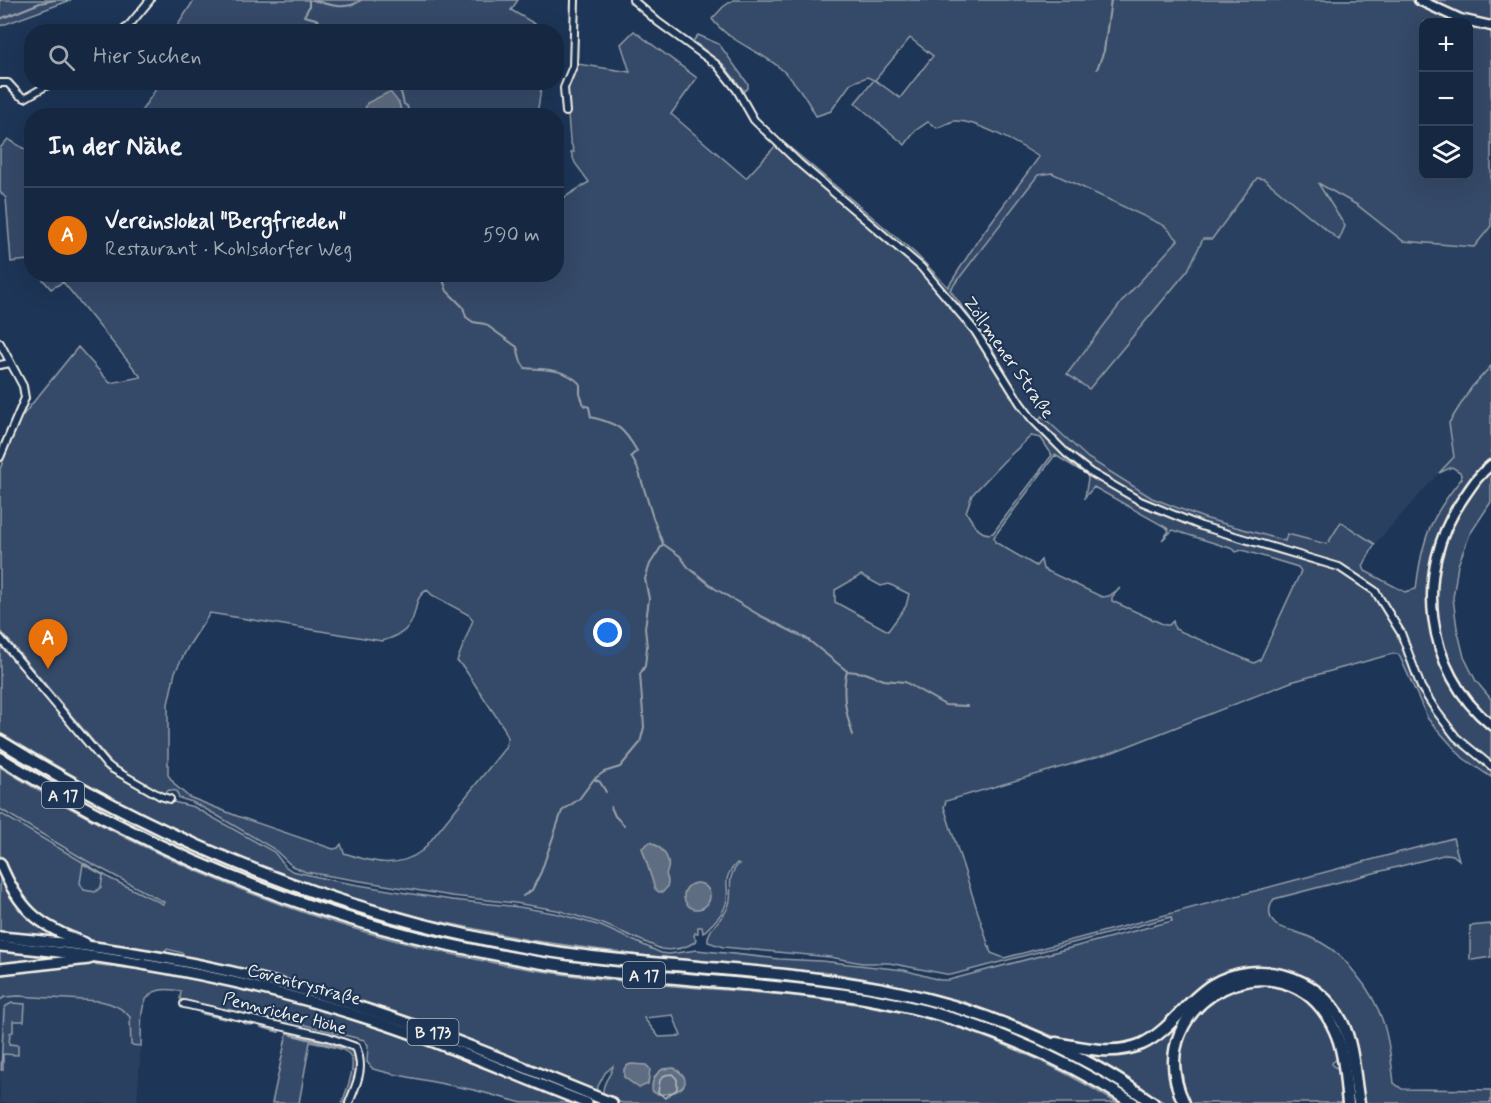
<!DOCTYPE html>
<html lang="de">
<meta charset="utf-8">
<style>
:root{--surface:#162841;--page:#1f3048;--text:#f1f3f6;--muted:#9ea6b1;--line:#35445a;--accent:#ffd166}
body{margin:0;font-family:Mynerve,sans-serif;background:var(--page);color:var(--text)}
.controls{position:absolute;right:18px;top:18px;display:grid;overflow:hidden;border-radius:12px;box-shadow:0 6px 24px #0002}
.controls button{width:54px;height:54px;display:grid;place-items:center;padding:0;border:0;border-bottom:2px solid var(--line);background:var(--surface);color:var(--text);font:30px sans-serif}
.you{position:absolute;left:608px;top:633px;width:21px;height:21px;margin:-15px;border:4px solid #fff;border-radius:50%;background:#1a73e8;box-shadow:0 0 0 9px #1a73e833}
.badge{display:grid;place-items:center;width:39px;height:39px;border-radius:50%;background:var(--accent);color:#fff;font-size:20px;font-weight:700}
.pin{position:absolute;translate:-50% -50px;filter:drop-shadow(0 2px 3px #0008)}
.pin::after{content:'';position:absolute;top:32px;width:21px;height:18px;background:inherit;clip-path:polygon(0 0,100% 0,50% 100%)}
.list{margin:0;padding:0;list-style:none}
h2{display:flex;justify-content:space-between;align-items:center;height:78px;margin:0;padding:0 24px;font-size:26px}
h2 small{font-size:20px;font-weight:400;color:var(--muted)}
.list li{display:grid;grid-template-columns:39px 1fr auto;gap:18px;align-items:center;box-sizing:border-box;height:96px;padding:0 24px;border-top:2px solid var(--line)}
.list b{display:block;font-size:22px;white-space:nowrap}
.list p{margin:0;font-size:20px;white-space:nowrap;color:var(--muted)}
.list em{font-size:20px;font-style:normal;color:var(--muted)}
.icon{flex:none;width:33px;height:33px;fill:none;stroke:currentColor;stroke-width:2;stroke-linecap:round;stroke-linejoin:round}
.map{position:relative;flex:none;width:1491px;height:1103px;overflow:hidden}
.search{position:absolute;background:var(--surface);box-shadow:0 6px 24px #0002;left:24px;top:24px;width:540px;height:66px;display:flex;align-items:center;gap:15px;box-sizing:border-box;padding:0 21px;border-radius:24px;color:var(--muted);font-size:22px}
.panel{position:absolute;background:var(--surface);box-shadow:0 6px 24px #0002;left:24px;top:108px;width:540px;height:174px;border-radius:24px}
.map>svg:first-child{display:block}
.built{fill:#2a4060}
.green{fill:#354a67;stroke:#949ea8;stroke-width:1.5;fill-rule:evenodd}
.water{fill:#5e6d82;stroke:#9aa2ab;stroke-width:1.5}
.lines{fill:none;stroke-linecap:round;stroke-linejoin:round}
.shore{stroke:#b8bcbf;stroke-width:1.5}
.stream{stroke:#9aa2ab;stroke-width:2}
.minor-casing{stroke:#f4f1e8;stroke-width:10}
.secondary-casing{stroke:#f4f1e8;stroke-width:13}
.trunk-casing{stroke:#f4f1e8;stroke-width:14}
.motorway-casing{stroke:#f4f1e8;stroke-width:15}
.minor{stroke:#1d3557;stroke-width:6}
.secondary{stroke:#1d3557;stroke-width:8}
.trunk{stroke:#1d3557;stroke-width:9}
.motorway{stroke:#1d3557;stroke-width:10}
.labels{text-anchor:middle;stroke-width:4.5;stroke-linejoin:round;paint-order:stroke}
.shield{fill:#1d3557;stroke:#b4b9bc;stroke-width:1.5}
.shield-label{font-size:16px;font-weight:bold;fill:#f4f1e8}
.street-label{font-size:18px;fill:#f4f1e8;stroke:#1d3557}
</style>
<div class="map">
<svg width="1491" height="1103" viewBox="0 0 1491 1103">
<rect width="100%" height="100%" fill="#1d3557"/>
<filter id="ink" filterUnits="userSpaceOnUse"><feTurbulence type="fractalNoise" baseFrequency=".0167" numOctaves="2"/><feDisplacementMap in="SourceGraphic" scale="12" xChannelSelector="R" yChannelSelector="G"/><feConvolveMatrix kernelMatrix="1 2 1 2 8 2 1 2 1" color-interpolation-filters="sRGB"/></filter>
<g filter="url(#ink)">
<g class="built">
<path d="M1051 173 1165 226 1178 239 1235 176 1317 182 1357 205 1474 247 1491 226V426L1439 473 1375 544 1341 522 1328 543 1326 544 1288 534 1285 542 1204 518 1152 498 1120 480 1088 458 1043 416 1039 420 1020 396 990 345 949 290 1038 175Z"/>
<path d="M82 864 103 875 101 887 95 892 84 890 80 883Z"/>
<path d="M18 996 100 1001 122 1008 130 1017 131 1045 141 1046 137 1103H0V1000L5 997Z"/>
</g>
<g class="green">
<path d="M0 0H71L0 26Z"/>
<path d="M194 0H518L511 10 547 31H174Z"/>
<path d="M733 0H1491V226L1474 247 1403 241 1357 205 1318 183 1345 226 1339 240 1264 179 1257 178 1212 239H1203L1188 270 1089 389 1067 374 1124 299 1178 240 1165 226 1052 173 1038 175 950 290 990 345 1020 396 1038 420 1042 416 1088 458 1152 498 1204 518 1285 541 1287 534 1326 544 1328 543 1341 522 1375 544 1363 566 1365 571 1405 592 1416 589C1422 539 1430 517 1462 478L1460 472 1452 467 1439 473 1454 457 1449 423 1471 388 1491 366V502L1470 534 1458 565 1453 598 1457 628 1464 657 1476 681 1491 699V777L1463 758 1428 719 1400 657 1398 654H1392L1291 682 1113 752 946 801 944 807 991 953 1004 958 1453 838 1459 860 1453 855 1447 854 1274 899C1268 907 1268 917 1275 924 1280 929 1290 929 1296 932 1312 937 1328 945 1340 956 1346 961 1350 967 1355 973 1385 1008 1389 1039 1394 1083L1402 1089 1491 1090V1103H1363L1342 1017 1265 969 1170 1020 1141 1041 1106 1048 1058 1038 962 1001 883 982 839 974 639 955 529 940 428 919 335 893 244 860 161 823 102 792 0 733V650L3 648 107 771 161 799 194 807 274 852 285 866 292 871 335 881 406 893 452 900 519 907 559 914 601 926 661 953 669 954 697 950 779 959 821 961 904 970 940 980H949L1172 921 1171 917 951 975 889 963H862L830 957 723 947 708 942C706 930 722 920 727 909 736 893 723 879 739 864L737 863C718 882 733 887 725 907 721 917 711 925 703 933L702 927H698V933H695L694 936 696 939 695 942C685 948 673 951 661 949L603 924 557 910 515 903 452 896 306 872 292 866 274 849 211 812 192 802 179 798 176 791 169 790 163 795 114 766 0 630V469L19 420 78 347 110 383 141 377 63 282 51 289 39 275 556 274 557 202 589 182 575 163 571 152H574L570 140 566 90 578 64 630 72 621 44 634 31 697 78 671 114 746 178 781 140 915 253 948 287 978 240 1039 157C1021 145 976 120 955 121 949 122 942 126 937 128L928 122 915 131 905 145 855 103 874 80 867 77 851 83 831 111 816 116C806 98 796 82 780 68 759 50 729 42 712 19L723 7ZM1424 22H1468V176H1424ZM910 38 933 56 900 98 875 80ZM1031 436 1041 438 1052 455 993 533C979 537 973 522 966 512L972 495 1004 461ZM1055 455 1086 474 1088 478 1085 497 1094 487 1167 528 1169 531 1162 540 1173 530 1233 549 1236 552 1242 550 1298 567 1301 571 1260 660 1254 663 1175 629 1173 621 1169 625H1165L1112 601V597L1120 588 1109 596 1102 597 1043 569 1041 560 1036 566 995 542 994 537ZM861 575 881 586 889 584 909 594 906 606 888 631 835 602V590ZM427 590 432 595 469 615 473 620 457 661 464 668 504 728 508 738 505 748 423 850C397 870 372 862 344 853L341 844 338 848 333 849 237 816 189 797 176 786 168 775V704L175 672 188 647 210 613 382 641C428 629 406 602 427 590Z"/>
<path d="M698 35 719 44 748 84V88L744 91 723 64 693 41Z"/>
<path d="M158 83H542L538 108 540 115H402L399 103 364 112 366 115 138 116 156 89Z"/>
<path d="M8 139 31 153V265L28 260 11 262 6 198 0 192V148Z"/>
<path d="M0 767C151 861 318 930 494 963 542 972 592 979 641 983 733 992 826 994 917 1016 990 1034 1054 1064 1117 1103H622L607 1097 603 1093C602 1081 612 1075 613 1066L605 1073 596 1090H590L485 1047 209 964 183 955V953L167 949 165 952C104 942 42 943 12 879 8 872 2 863 0 854 0 842 0 826 0 813L111 879 163 904 164 902 87 861 0 809ZM83 864 103 875 101 887 95 892 84 890 80 883ZM673 1015 681 1036 659 1037 644 1018Z"/>
<path d="M0 870 6 884 65 938V940L0 935Z"/>
<path d="M1491 924V957L1472 960 1470 959V926Z"/>
<path d="M0 950 80 958 0 967Z"/>
<path d="M92 964C189 974 285 995 377 1026 445 1048 511 1076 578 1103H522L474 1090 393 1074 373 1069 367 1062 368 1045 364 1040 282 1019 278 1023 180 999 181 991C136 982 142 1013 141 1046L131 1045 130 1017C121 1007 113 1004 100 1001L18 996 5 997 0 1000V972L63 965Z"/>
<path d="M1249 984C1260 985 1273 983 1283 986 1316 996 1331 1027 1337 1059L1332 1063 1333 1066 1339 1069 1343 1103H1187L1179 1054 1184 1035 1201 1009 1221 994Z"/>
<path d="M12 1003 25 1004 24 1021H13V1032L10 1033 9 1044 18 1045V1055L3 1054V1070H1L4 1010 6 1006Z"/>
<path d="M1191 1008 1171 1071 1180 1103H1165L1083 1053 1134 1050Z"/>
<path d="M287 1033 350 1047C367 1057 351 1088 346 1103H342C346 1091 359 1062 348 1053 339 1046 321 1045 310 1042L299 1103H272Z"/>
</g>
<g class="water">
<path d="M387 93H391L399 103 402 115H366L364 112 367 103Z"/>
<path d="M650 842C664 848 673 861 666 874 669 882 669 886 663 892H659L655 889 642 848Z"/>
<circle cx="697" cy="896" r="13"/>
<path d="M632 1064 646 1065 650 1069 648 1084 639 1088 624 1077V1069L628 1065Z"/>
<path d="M674 1068C709 1089 650 1103 652 1088 652 1079 656 1073 663 1069Z"/>
</g>
<g class="lines">
<path class="shore" d="M672 1074 677 1079V1089L665 1098 658 1092 660 1080 665 1075Z"/>
<g class="stream">
<path d="M309 0V7L304 16 316 19 331 32"/>
<path d="M313 0C328 5 347 11 361 0"/>
<path d="M0 19 40 3 55 0"/>
<path d="M1097 69 1104 51 1111 0"/>
<path d="M390 82 401 92 404 104 407 106 410 116"/>
<path d="M441 274 447 291 463 307 466 317 473 322 485 324 517 347 521 362 525 368C545 370 565 368 580 384V394L584 405 589 407 591 417C618 424 623 427 637 451L631 456 638 469 653 518 663 544 650 564 645 579 649 599 645 628 647 647 645 666 640 674 644 727 640 743 620 767 604 772 594 779 579 799 562 811 541 872 532 890 523 896"/>
<path d="M663 544 680 556 688 567 714 588 759 615 807 639 847 671 865 673 884 680 905 682 945 705 967 706"/>
<path d="M847 671C841 692 846 715 853 735"/>
<path d="M594 779 600 782 606 792"/>
<path d="M611 807 615 816 624 825"/>
<path d="M200 1013 225 1019"/>
<path d="M244 1023 251 1025"/>
<path d="M261 1027 279 1032"/>
<path d="M292 1035 350 1050 354 1054 355 1062"/>
</g>
<g class="minor-casing">
<g id="minor">
<path d="M633 0 658 22 717 65 737 90 754 120 799 163 921 267 975 331 1020 403 1032 419 1067 454 1090 472 1140 501 1201 526 1339 567 1375 591 1401 633 1421 687 1437 712 1456 737 1491 766"/>
<path d="M122 32 131 23 150 0"/>
<path d="M0 83H8L19 95 25 98 53 82"/>
<path d="M566 112 564 88 573 66 575 0"/>
<path d="M0 343 23 386 25 398 0 457"/>
<path d="M0 365 10 363"/>
<path d="M0 638 105 763 111 768 160 796 170 799"/>
<path d="M184 1004 328 1037 356 1047C365 1069 357 1082 349 1103"/>
</g>
</g>
<g class="secondary-casing">
<g id="secondary">
<path d="M1419 0 1460 19 1491 26"/>
<path d="M1491 465C1478 475 1471 487 1462 500 1413 570 1425 671 1491 725"/>
</g>
</g>
<g class="trunk-casing">
<g id="trunk">
<path d="M0 863C19 909 38 926 85 943"/>
<path d="M0 937C128 947 257 972 378 1013 458 1039 534 1072 612 1103"/>
<path d="M0 946C127 957 253 981 375 1021 447 1044 516 1076 587 1103"/>
<path d="M0 969 89 959"/>
</g>
</g>
<g class="motorway-casing">
<g id="motorway">
<path d="M0 741C168 844 335 913 529 948 646 968 766 967 883 989 978 1007 1074 1047 1153 1103"/>
<path d="M0 758C41 783 83 808 126 829 252 893 386 936 525 960 638 980 753 980 865 998 960 1014 1052 1051 1133 1103"/>
<path d="M1056 1043C1085 1048 1113 1056 1142 1044 1170 1031 1186 1001 1212 985 1257 958 1318 975 1342 1022 1354 1046 1354 1077 1359 1103"/>
<path d="M1184 1103C1134 1001 1288 924 1335 1031 1345 1053 1345 1079 1348 1103"/>
</g>
</g>
<use href="#minor" class="minor"/>
<use href="#secondary" class="secondary"/>
<use href="#trunk" class="trunk"/>
<use href="#motorway" class="motorway"/>
</g>
</g>
<g class="labels">
<g class="shield">
<rect x="42" y="782" width="42" height="26" rx="4.5"/>
<rect x="623" y="962" width="42" height="26" rx="4.5"/>
<rect x="407.5" y="1019" width="51" height="26" rx="4.5"/>
</g>
<g class="shield-label">
<text x="63" y="801">A 17</text>
<text x="644" y="981">A 17</text>
<text x="433" y="1038">B 173</text>
</g>
<g class="street-label">
<text transform="translate(1009 357) rotate(55)" y="6">Zöllmener Straße</text>
<text transform="translate(304 984) rotate(15)" y="6">Coventrystraße</text>
<text transform="translate(285 1013) rotate(14)" y="6">Pennricher Höhe</text>
</g>
</g>
</svg>
<div class="controls">
<button>+</button>
<button>−</button>
<button><svg class="icon" aria-label="layers" viewBox="0 0 24 24"><path d="M12 4l9 5-9 5-9-5zM3 14l9 5 9-5"/></svg></button>
</div>
<div class="you"></div>
<div class="pin badge" style="left:48px;top:669px;background:#e8710a">A</div>
<div class="search"><svg class="icon" aria-label="search" viewBox="0 0 24 24"><circle cx="10" cy="10" r="6"/><path d="M15 15l6 6"/></svg>Hier suchen</div>
<section class="panel">
<h2>In der Nähe<small></small></h2>
<ul class="list">
<li><span class="badge" style="background:#e8710a">A</span><div><b>Vereinslokal &quot;Bergfrieden&quot;</b><p>Restaurant · Kohlsdorfer Weg</p></div><em>590 m</em></li>
</ul>
</section>
</div>
